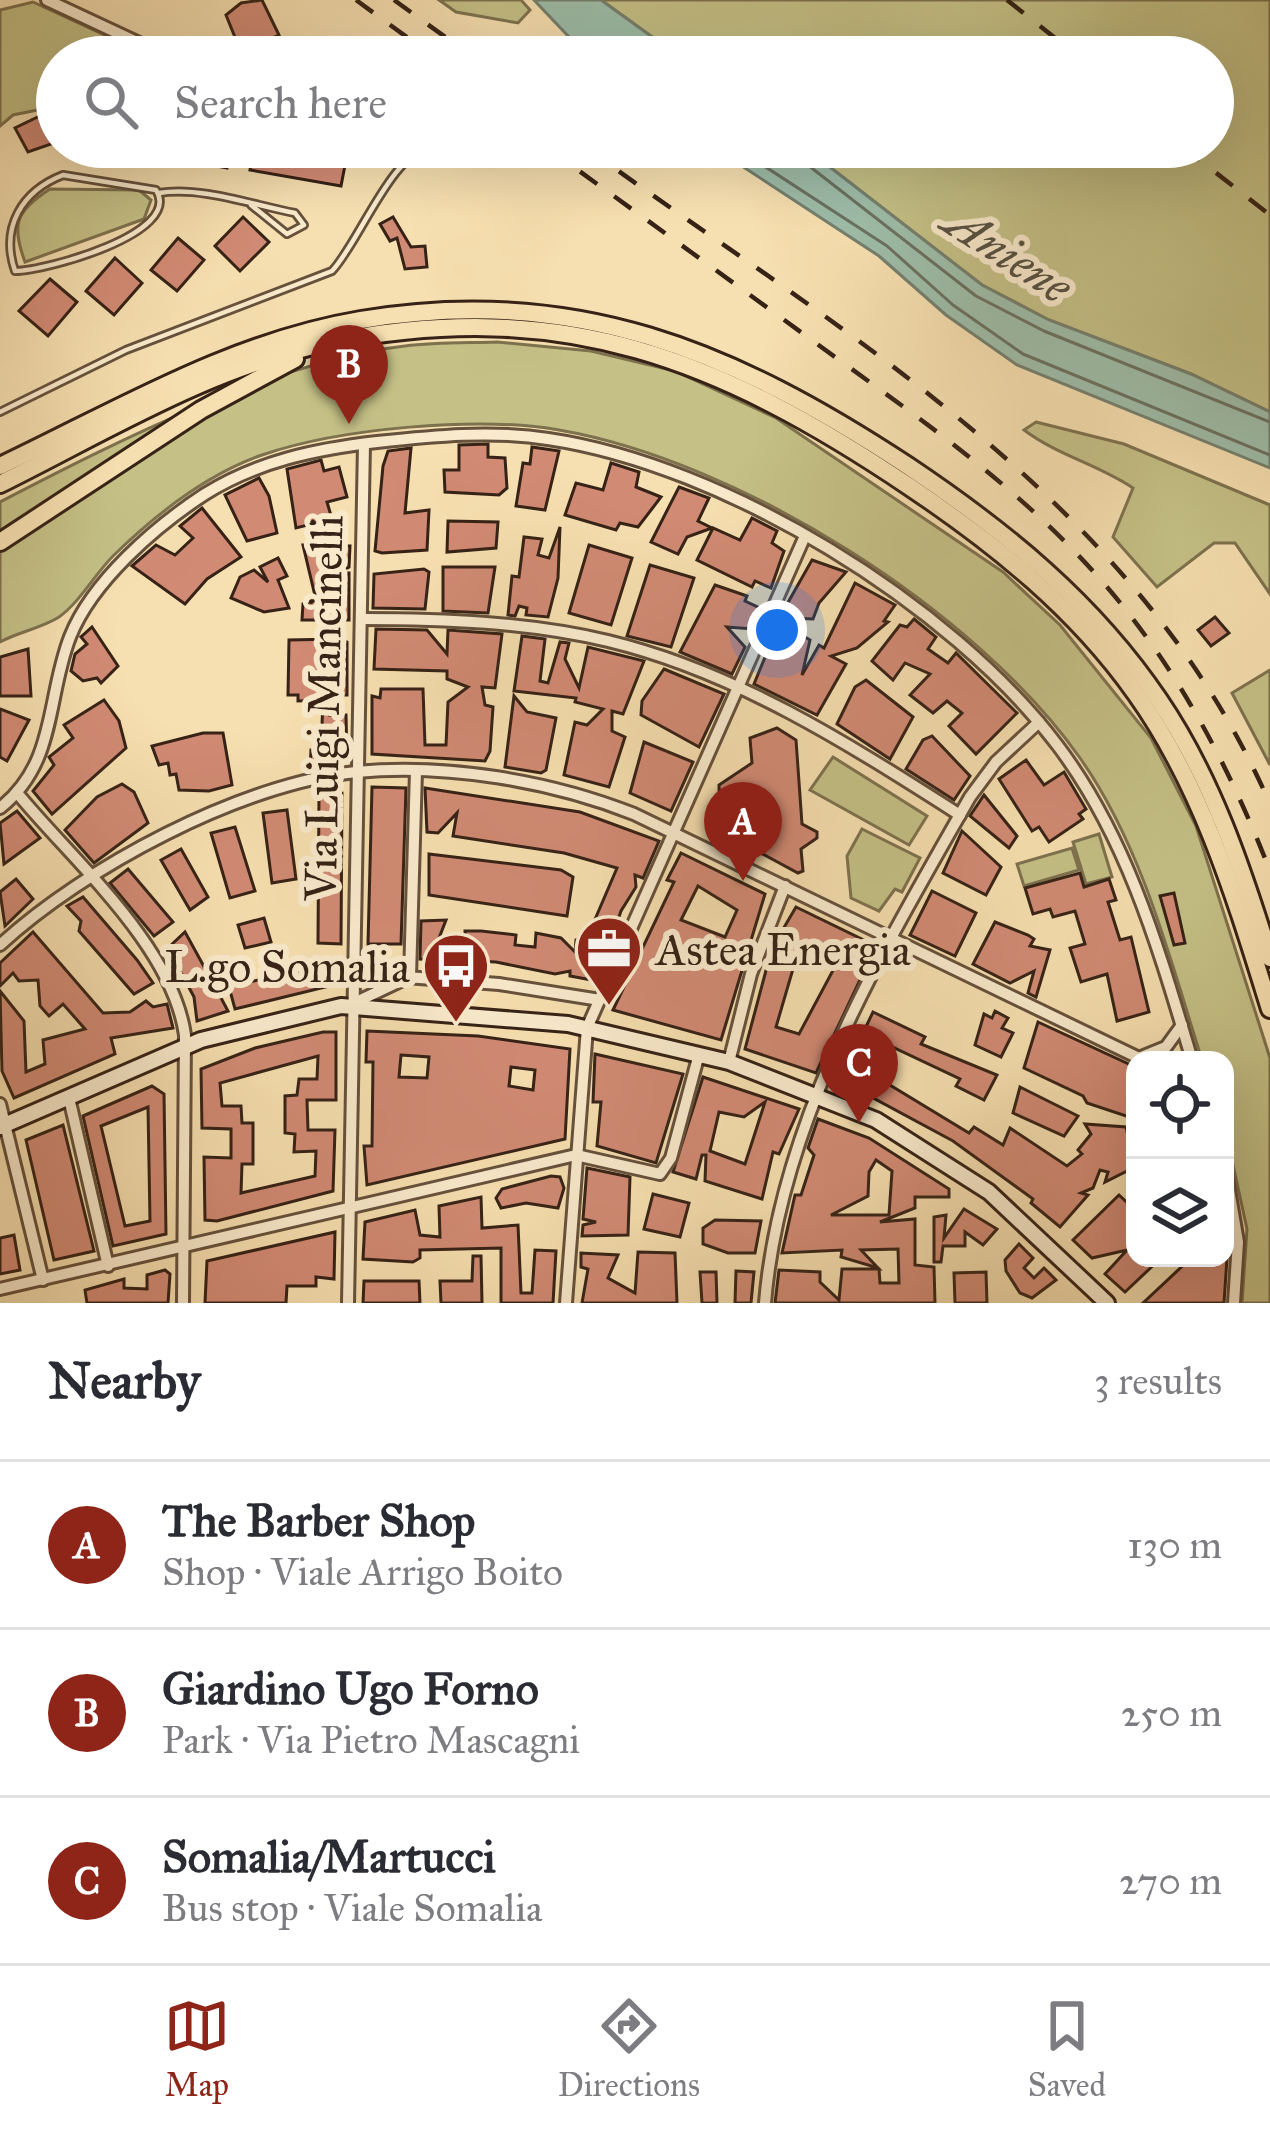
<!DOCTYPE html>
<meta charset="utf-8">
<style>
:root{--surface:#fff;--page:#f2f2f3;--text:#2b2b33;--muted:#7c7c81;--line:#e1e1e2;--accent:#8f2418}
body{margin:0;font-family:"IM FELL Great Primer",serif;background:var(--page);color:var(--text)}
.controls{position:absolute;right:36px;bottom:36px;display:grid;overflow:hidden;border-radius:24px;box-shadow:0 12px 48px #0002}
.controls button{width:108px;height:108px;display:grid;place-items:center;padding:0;border:0;border-bottom:3px solid var(--line);background:var(--surface);color:var(--text);font:60px sans-serif}
.you{position:absolute;left:777px;top:630px;width:42px;height:42px;margin:-30px;border:9px solid #fff;border-radius:50%;background:#1a73e8;box-shadow:0 0 0 18px #1a73e833}
.badge{display:grid;place-items:center;width:78px;height:78px;border-radius:50%;background:var(--accent);color:#fff;font-size:39px;font-weight:700}
.pin{position:absolute;translate:-50% -99px;filter:drop-shadow(0 3px 6px #0008)}
.pin::after{content:'';position:absolute;top:63px;width:42px;height:36px;background:inherit;clip-path:polygon(0 0,100% 0,50% 100%)}
.list{margin:0;padding:0;list-style:none}
h2{display:flex;justify-content:space-between;align-items:center;height:156px;margin:0;padding:0 48px;font-size:51px}
h2 small{font-size:39px;font-weight:400;color:var(--muted)}
.list li{display:grid;grid-template-columns:78px 1fr auto;gap:36px;align-items:center;box-sizing:border-box;height:168px;padding:0 48px;border-top:3px solid var(--line)}
.list b{display:block;font-size:45px;white-space:nowrap}
.list p{margin:0;font-size:39px;white-space:nowrap;color:var(--muted)}
.list em{font-size:39px;font-style:normal;color:var(--muted)}
.icon{flex:none;width:66px;height:66px;fill:none;stroke:currentColor;stroke-width:2;stroke-linecap:round;stroke-linejoin:round}
.map{position:relative;flex:none;width:1270px;height:1303px;overflow:hidden}
.search{position:absolute;background:var(--surface);box-shadow:0 12px 48px #0002;left:36px;right:36px;top:36px;height:132px;display:flex;align-items:center;gap:30px;box-sizing:border-box;padding:0 42px;border-radius:66px;color:var(--muted);font-size:45px}
.sheet{height:660px;background:var(--surface)}
nav{display:flex;justify-content:space-around;align-items:center;box-sizing:border-box;height:168px;border-top:3px solid var(--line);background:var(--surface);font-size:33px;color:var(--muted)}
nav a{display:grid;justify-items:center;gap:6px}
nav .on{color:var(--accent)}
.map>svg:first-child{display:block}
.green{fill:#c4c086;stroke:#7d714e;stroke-width:3}
.water{fill:#9dbda9;stroke:#747f6e;stroke-width:3}
.lines{fill:none;stroke-linecap:round;stroke-linejoin:round}
.shore{stroke:#6a7060;stroke-width:3}
.building{fill:#d18a74;stroke:#362216;stroke-width:3;fill-rule:evenodd}
.service-casing{stroke:#66513c;stroke-width:10}
.minor-casing{stroke:#66513c;stroke-width:16}
.secondary-casing{stroke:#362216;stroke-width:20}
.trunk-casing{stroke:#362216;stroke-width:22}
.service{stroke:#f9eacc;stroke-width:4.5}
.minor{stroke:#f9eacc;stroke-width:10}
.secondary{stroke:#f9eacc;stroke-width:14}
.trunk{stroke:#f6dfb0;stroke-width:16}
.rail{stroke:#362216;stroke-width:4.5;stroke-dasharray:21 21;stroke-linecap:butt}
.labels{text-anchor:middle;stroke-width:12;stroke-linejoin:round;paint-order:stroke}
.street-label{font-size:45px;fill:#362216;stroke:#f9eacc}
.poi-label{font-size:45px;fill:#362216;stroke:#f9eacc;text-anchor:start}
.water-label{font-size:48px;font-style:italic;fill:#555042;stroke:#f9eacc}
</style>
<div class="map">
<svg width="1270" height="1303" viewBox="0 0 1270 1303">
<rect width="100%" height="100%" fill="#f6dfb0"/>
<filter id="stains"><feTurbulence type="fractalNoise" baseFrequency=".00167" numOctaves="4"/><feColorMatrix values="0 0 0 0 .2 0 0 0 0 .09 0 0 0 0 .02 0 0 0 .5 -.17"/></filter>
<radialGradient id="worn" r=".72"><stop offset=".6" stop-color="#630" stop-opacity="0"/><stop offset="1" stop-color="#630" stop-opacity=".3"/></radialGradient>
<g class="green">
<path d="M439 0H521L530 10 518 23 456 12Z"/>
<path d="M601 0H1270V412L1191 374 1049 320 982 285 804 147H1213V57H680Z"/>
<path d="M33 2 152 57H57V106L13 115 0 126V10Z"/>
<path d="M50 189 139 190 151 200 144 219 25 262C11 224 16 211 50 189Z"/>
<path d="M497 342 591 351 675 371 776 418 1003 572 1060 625 1151 738 1196 826 1270 1058V1303H1242L1247 1229 1225 1128V1060H1202C1170 959 1142 846 1080 758 975 609 739 461 559 430 479 416 340 428 262 455 205 475 156 514 113 556 95 574 80 602 59 617 42 628 18 632 0 642V502C116 442 274 361 405 346 435 342 467 343 497 342Z"/>
<path d="M1036 422 1124 444 1270 505V594L1235 543H1214L1157 587 1113 537 1133 488C1097 464 1059 456 1024 430Z"/>
<path d="M1270 670V765L1232 693Z"/>
<path d="M833 757 927 816 909 845 810 790Z"/>
<path d="M862 829 920 858 902 892 895 889 879 911 851 898 847 856Z"/>
<path d="M1099 834 1112 877 1086 884 1073 842Z"/>
<path d="M1072 848 1079 870 1024 886 1017 864Z"/>
</g>
<g class="water">
<path d="M534 0H601L680 57H588Z"/>
<path d="M713 147H804L982 285 1049 320 1191 374 1270 412V468L1017 365 946 315 879 256Z"/>
</g>
<g class="lines">
<g class="shore">
<path d="M735 147 887 246 953 305 1023 354 1270 455"/>
<path d="M799 147 804 162 976 296 1044 331 1270 422"/>
</g>
</g>
<g class="building">
<path d="M262 0 279 35 241 52 226 15 241 3Z"/>
<path d="M48 112 57 114V142L28 152 15 128Z"/>
<path d="M142 147H231L227 168 142 152Z"/>
<path d="M254 147H285L346 160 341 186 250 170Z"/>
<path d="M243 217 269 242 240 271 215 246Z"/>
<path d="M393 217 411 247 425 246 427 267 405 269 397 238 390 241 380 224Z"/>
<path d="M178 238 204 260 177 291 151 270Z"/>
<path d="M115 258 142 283 114 315 86 291Z"/>
<path d="M50 279 77 302 48 336 19 311Z"/>
<path d="M488 444V457L505 458 507 488 499 495 445 492 444 470H459V445Z"/>
<path d="M532 447 559 451 545 510 516 506 523 463 530 464Z"/>
<path d="M411 448 405 513 429 510 427 550 382 553 375 551 383 466 388 451Z"/>
<path d="M321 460 324 471 339 467 347 497 327 502 332 519 296 528 287 469Z"/>
<path d="M611 463 639 472 636 487 661 497 638 527 620 523 616 530 565 515 576 483 603 490Z"/>
<path d="M259 478 269 496 277 533 247 541 225 495Z"/>
<path d="M679 487 709 498 698 521 712 528 687 537 678 554 651 542Z"/>
<path d="M202 508 241 557 207 579 185 604 132 566 156 545 175 555 193 538 180 526Z"/>
<path d="M752 518 777 531 772 543 784 551 771 588 755 581 752 587 697 560 713 528 740 540Z"/>
<path d="M448 521 498 522 496 548 447 552Z"/>
<path d="M560 527 558 578 548 617 526 615 527 608 519 606 515 616 508 615 512 576 519 577 524 537 542 539 538 555 549 558Z"/>
<path d="M303 545 350 546 349 567 338 573H349V620H302L303 604 316 600Z"/>
<path d="M589 545 632 558 611 625 569 613Z"/>
<path d="M278 558 287 576 278 580 289 608 264 612 231 598 240 577 254 570 268 582 260 567Z"/>
<path d="M812 560 846 572 819 603 813 619 790 618 793 612 786 606Z"/>
<path d="M650 565 694 578 671 647 627 636Z"/>
<path d="M443 567H495L488 613 443 611Z"/>
<path d="M424 569 429 572 425 609 373 608 374 574Z"/>
<path d="M855 583 895 605 884 621 888 622 857 648 831 656 846 664 817 715 754 684 777 628 786 626 810 640 802 675 819 645 824 648Z"/>
<path d="M715 585 747 596 745 601 762 609 753 629 727 627 745 647 732 674 680 652Z"/>
<path d="M1215 617 1229 633 1211 646 1198 630Z"/>
<path d="M914 619 936 637 928 649 948 663 956 653 1017 713 976 754 949 726 962 713 947 701 933 713 910 695 930 674 905 663 893 680 872 661 900 625 907 627Z"/>
<path d="M92 627 118 666 101 683 97 678 83 681 71 671 75 654 87 644 81 637Z"/>
<path d="M376 629 427 630 447 654 448 630 502 634 495 688 482 687 485 705 493 707 490 751 485 761 372 754V696L380 698 381 689H423L425 745H446L448 702 468 687 447 679V671L374 669Z"/>
<path d="M522 636 545 639 540 681 548 683 560 642 569 643 565 659 579 688 588 647 644 661 623 714 612 711V731L625 737 609 787 564 775 575 722 587 725 603 709 575 702 576 698 514 691Z"/>
<path d="M338 639 347 642V695H338L330 715H346L347 760 310 770 311 750H321L323 700 298 701V695H288L289 640Z"/>
<path d="M28 649 31 696H0V657Z"/>
<path d="M664 669 724 694 699 747 641 715 642 701Z"/>
<path d="M866 680 913 717 890 759 837 724 855 687Z"/>
<path d="M514 696 527 712 556 718 546 770 541 773 505 767Z"/>
<path d="M104 700 119 721 126 748 52 814 33 791 54 765 49 757 73 738 64 725Z"/>
<path d="M0 709 29 720 7 761 0 757Z"/>
<path d="M777 728 796 740 802 824 817 832V838L801 849 803 871 798 873 720 831 719 785 752 763 750 738Z"/>
<path d="M203 733H223L232 785 209 791 179 790 176 774 170 775 168 763 159 765 152 746Z"/>
<path d="M932 736 970 776 954 800 906 769 923 740Z"/>
<path d="M644 742 693 762 671 811 630 793Z"/>
<path d="M1026 760 1044 785 1064 772 1086 809 1079 814 1083 819 1049 842 1039 827 1032 831 999 779Z"/>
<path d="M122 784 134 792 148 823 94 863 65 830 97 797Z"/>
<path d="M372 787 406 788 401 944H368Z"/>
<path d="M425 788 580 812 659 841 643 878 635 875 636 887 621 911 597 981 570 976V971L555 974 496 962 420 959 421 921 446 920 439 938 465 939V931H481L516 935 515 945 535 947 536 933 561 938 575 952 576 940 587 938 617 868 564 853 453 836 457 813 438 833 427 832Z"/>
<path d="M319 793H342L341 944 318 943Z"/>
<path d="M984 795 1017 836 1009 848 970 816Z"/>
<path d="M287 810 296 879 272 883 263 813Z"/>
<path d="M17 811 40 838 4 864 0 823Z"/>
<path d="M235 827 255 891 230 898 211 833Z"/>
<path d="M962 831 1001 867 986 895 943 873Z"/>
<path d="M181 849 208 897 190 910 161 860Z"/>
<path d="M681 853 765 894 721 1040 613 1010 674 882 667 880ZM698 886 737 910 725 937 681 920Z"/>
<path d="M429 854 561 870 573 877 567 916 429 895Z"/>
<path d="M128 869 173 922 154 936 110 883Z"/>
<path d="M1080 873 1084 887 1109 879 1116 900 1108 902 1120 940 1131 937 1149 1012 1117 1021 1107 974 1081 982 1070 948 1085 944 1075 911 1053 917 1050 909 1033 914 1025 888Z"/>
<path d="M16 879 33 899 5 926 0 892Z"/>
<path d="M932 891 976 913 955 956 910 935Z"/>
<path d="M1174 893 1185 943 1174 945 1160 896Z"/>
<path d="M83 897 137 960 153 983 134 994 79 931 81 921 67 906Z"/>
<path d="M796 907 876 946 816 1073 745 1049 772 948ZM800 945 838 961 799 1034 776 1027Z"/>
<path d="M264 918 271 942 245 948 238 925Z"/>
<path d="M995 922 1028 935 1034 939 1030 946 1050 950 1036 997 1028 993 1034 971 1010 983 973 964Z"/>
<path d="M33 932 103 1013 130 1012 146 1001 153 1007 167 1004 173 1028 111 1038 115 1054 14 1098 2 1071 0 991 24 1021 26 1072 45 1064 43 1040 85 1029 63 1004 49 1016 40 1006 38 980 19 981 13 973 0 986V963Z"/>
<path d="M185 932 219 994 228 1011 197 1021 194 997 168 948Z"/>
<path d="M333 962 338 984 235 1009 229 987Z"/>
<path d="M995 1011 1008 1018 1002 1028 1013 1033 1001 1057 975 1045 984 1014 992 1018Z"/>
<path d="M873 1012 925 1037 921 1044 997 1075 984 1100 956 1086 960 1079 863 1033Z"/>
<path d="M1038 1022 1135 1067V1119L1087 1103 1083 1096 1024 1068Z"/>
<path d="M367 1031 478 1036 570 1049 565 1139 367 1185 364 1146H372L373 1062H366ZM401 1055 429 1057 427 1078 399 1077ZM511 1067 535 1070 533 1090 509 1086Z"/>
<path d="M323 1032H336V1100H307L308 1130H335L333 1191 217 1221 205 1220 204 1157 231 1158V1129L202 1128 201 1069 255 1048ZM318 1056 317 1079H299L297 1095 285 1096V1133L295 1134 294 1152 316 1151 315 1176 241 1193 242 1164H253V1123H242L241 1106H222L220 1083Z"/>
<path d="M595 1054 683 1074 656 1163 597 1146 601 1102H593Z"/>
<path d="M847 1059 969 1133 974 1127 1003 1145 1010 1128 1067 1166 1082 1154 1078 1150 1091 1134 1085 1124 1126 1127 1135 1167 1105 1182 1108 1172 1100 1170 1093 1188 1081 1193 1088 1195 1060 1227 1031 1203 1033 1199 953 1141 838 1079Z"/>
<path d="M703 1077 799 1109 779 1154 773 1152 762 1199 705 1181 706 1155H702L696 1179 673 1172ZM765 1102 745 1164 710 1151 719 1112 744 1117Z"/>
<path d="M152 1086 164 1094 166 1234 113 1246 83 1116ZM148 1107 150 1221 125 1226 101 1126Z"/>
<path d="M1020 1087 1078 1116 1064 1136 1013 1113Z"/>
<path d="M818 1119 869 1138 949 1189V1197H915V1208L880 1222 915 1219V1265L934 1267 935 1303H775L779 1270 820 1272V1282L839 1300 842 1269H879L880 1283H899L898 1249 861 1250 878 1268 841 1257 842 1250 782 1253 795 1195H801L814 1155 808 1148ZM876 1160 892 1171 889 1215H831L868 1196 869 1172Z"/>
<path d="M63 1125 94 1251 54 1260 26 1140Z"/>
<path d="M587 1168 630 1177 628 1235 582 1236 583 1225 596 1222 583 1219Z"/>
<path d="M551 1176 560 1177 564 1188 558 1208 526 1203 501 1208 496 1198 502 1189Z"/>
<path d="M653 1194 689 1203 680 1237 644 1229Z"/>
<path d="M1119 1195 1135 1210V1258H1161L1125 1292 1105 1274 1127 1250 1092 1258 1073 1240Z"/>
<path d="M481 1197 482 1228 518 1225 521 1293H532L535 1250 556 1251 553 1303H501V1248L420 1250V1258L413 1262 363 1259 365 1222 415 1210 420 1235 440 1237 439 1206Z"/>
<path d="M964 1209 997 1229 983 1245 965 1232V1246H943L941 1262H934V1217L946 1215 944 1238Z"/>
<path d="M715 1220 761 1221 755 1253H728L703 1244V1228Z"/>
<path d="M335 1232 334 1279 316 1277V1286H287L286 1303H205L207 1261Z"/>
<path d="M14 1235 20 1270 0 1274V1238Z"/>
<path d="M1019 1244 1033 1258 1024 1268 1034 1278 1044 1268 1056 1280 1032 1298 1020 1293 1006 1271 1005 1260Z"/>
<path d="M638 1252 675 1253 677 1303H582L588 1269 581 1267V1253L618 1255 608 1278 635 1293Z"/>
<path d="M473 1256H481L482 1303H441L440 1281H472Z"/>
<path d="M1191 1258H1227L1224 1303H1143Z"/>
<path d="M165 1270 170 1274 168 1303H87L85 1290 124 1279V1288L147 1289V1275Z"/>
<path d="M736 1271 754 1272 751 1303H735Z"/>
<path d="M700 1272H716L717 1303H702Z"/>
<path d="M986 1272 987 1303H955L954 1273Z"/>
<path d="M364 1281H419L420 1303H363Z"/>
</g>
<g class="lines">
<g class="service-casing">
<g id="service">
<path d="M63 175 156 190C184 233 45 271 15 271 0 227 22 191 63 175Z"/>
<path d="M159 193C200 186 253 205 295 213L304 225 287 234 251 205"/>
<path d="M0 412 126 350 332 271C359 243 394 147 433 148 448 148 466 157 480 161L503 147"/>
</g>
</g>
<g class="minor-casing">
<g id="minor">
<path d="M47 0 169 57"/>
<path d="M362 619C444 619 528 622 608 641 737 672 850 745 960 815"/>
<path d="M18 794C74 862 172 945 185 1035L183 1303"/>
<path d="M0 808C57 763 46 699 70 637 92 581 156 526 205 494 258 461 316 449 377 442 433 436 492 430 548 439 725 465 951 604 1058 746 1128 839 1159 950 1192 1060"/>
<path d="M0 945C83 868 242 783 356 772 445 763 551 781 634 814L1143 1060"/>
<path d="M353 973 499 984 600 1000"/>
<path d="M410 976 416 771"/>
<path d="M352 1004 409 977"/>
<path d="M1139 1058 1166 1047 1182 1025"/>
<path d="M729 1062 751 974 785 886"/>
<path d="M69 1098 108 1266"/>
<path d="M0 1104 43 1280"/>
<path d="M1225 1166 1238 1242 1234 1303"/>
<path d="M0 1289 576 1155 660 1174 671 1158 699 1054"/>
<path d="M348 1303 364 444"/>
<path d="M566 1303 587 1028 805 536"/>
<path d="M765 1303C780 1121 881 954 970 797L996 762 1039 722"/>
</g>
</g>
<g class="secondary-casing">
<path id="secondary" d="M0 1127 201 1040 341 1006 568 1024 729 1062 876 1120 989 1192 1107 1303"/>
</g>
<g class="trunk-casing">
<g id="trunk">
<path d="M0 466C118 410 230 342 361 320 575 284 733 351 908 466 1005 531 1093 602 1159 700 1212 778 1242 868 1270 958"/>
<path d="M0 484C107 431 213 365 332 342 564 296 721 360 910 487 996 545 1076 609 1136 694 1203 788 1236 900 1270 1009"/>
<path d="M0 542 201 410 295 359"/>
</g>
</g>
<use href="#service" class="service"/>
<use href="#minor" class="minor"/>
<use href="#secondary" class="secondary"/>
<use href="#trunk" class="trunk"/>
<g class="rail">
<path d="M356 0 434 57"/>
<path d="M394 0 473 57"/>
<path d="M1007 0 1079 57"/>
<path d="M546 147C643 217 739 287 835 357 932 427 1029 496 1107 587 1179 671 1230 768 1270 871"/>
<path d="M585 147C844 335 1137 499 1270 804"/>
<path d="M1183 147 1270 215"/>
</g>
</g>
<defs>
<g id="office-pin" transform="scale(3.45)"><path d="M0 17L-7.5 6A9.5 9.5 0 1 1 7.5 6Z" fill="#8f2418" stroke="#f9eacc"/><path d="M-6-3h4V-5.5h4V-3h4V5H-6ZM-1-4.5V-3h2v-1.5ZM-6 0V1H6V0Z" fill="#fff"/></g>
<g id="bus-pin" transform="scale(3.45)"><path d="M0 17L-7.5 6A9.5 9.5 0 1 1 7.5 6Z" fill="#8f2418" stroke="#f9eacc"/><path d="M-5-6H5V4H4V6H2V4H-2V6H-4V4H-5ZM-3.5-4V0h7V-4ZM-3.5 1.2v1.5H-2V1.2ZM2 1.2v1.5H3.5V1.2Z" fill="#fff"/></g>
</defs>
<g fill-rule="evenodd">
<use href="#office-pin" x="609" y="949"/>
<use href="#bus-pin" x="456" y="966"/>
</g>
<g class="labels">
<g class="street-label">
<text transform="translate(323 708) rotate(-89)" y="16">Via Luigi Mancinelli</text>
</g>
<g class="poi-label">
<text x="656" y="965">Astea Energia</text>
<text x="410" y="982" text-anchor="end">L.go Somalia</text>
</g>
<g class="water-label">
<text transform="translate(1008 253) rotate(33)" y="17">Aniene</text>
</g>
</g>
<rect width="100%" height="100%" filter="url(#stains)"/>
<rect width="100%" height="100%" fill="url(#worn)"/>
</svg>
<div class="controls">
<button><svg class="icon" aria-label="locate" viewBox="0 0 24 24"><circle cx="12" cy="12" r="6"/><path d="M12 2v4M12 18v4M2 12h4M18 12h4"/></svg></button>
<button><svg class="icon" aria-label="layers" viewBox="0 0 24 24"><path d="M12 4l9 5-9 5-9-5zM3 14l9 5 9-5"/></svg></button>
</div>
<div class="you"></div>
<div class="pin badge" style="left:743px;top:881px">A</div>
<div class="pin badge" style="left:349px;top:424px">B</div>
<div class="pin badge" style="left:859px;top:1123px">C</div>
<div class="search"><svg class="icon" aria-label="search" viewBox="0 0 24 24"><circle cx="10" cy="10" r="6"/><path d="M15 15l6 6"/></svg>Search here</div>
</div>
<section class="sheet">
<h2>Nearby<small>3 results</small></h2>
<ul class="list">
<li><span class="badge">A</span><div><b>The Barber Shop</b><p>Shop · Viale Arrigo Boito</p></div><em>130 m</em></li>
<li><span class="badge">B</span><div><b>Giardino Ugo Forno</b><p>Park · Via Pietro Mascagni</p></div><em>250 m</em></li>
<li><span class="badge">C</span><div><b>Somalia/Martucci</b><p>Bus stop · Viale Somalia</p></div><em>270 m</em></li>
</ul>
</section>
<nav>
<a class="on"><svg class="icon" aria-label="map" viewBox="0 0 24 24"><path d="M3 6l6-2 6 2 6-2v14l-6 2-6-2-6 2zM9 4v14M15 6v14"/></svg>Map</a>
<a><svg class="icon" aria-label="directions" viewBox="0 0 24 24"><path d="M12 3l9 9-9 9-9-9zM9 14v-3h6M13 9l2 2-2 2"/></svg>Directions</a>
<a><svg class="icon" aria-label="saved" viewBox="0 0 24 24"><path d="M7 4h10v16l-5-4-5 4z"/></svg>Saved</a>
</nav>
